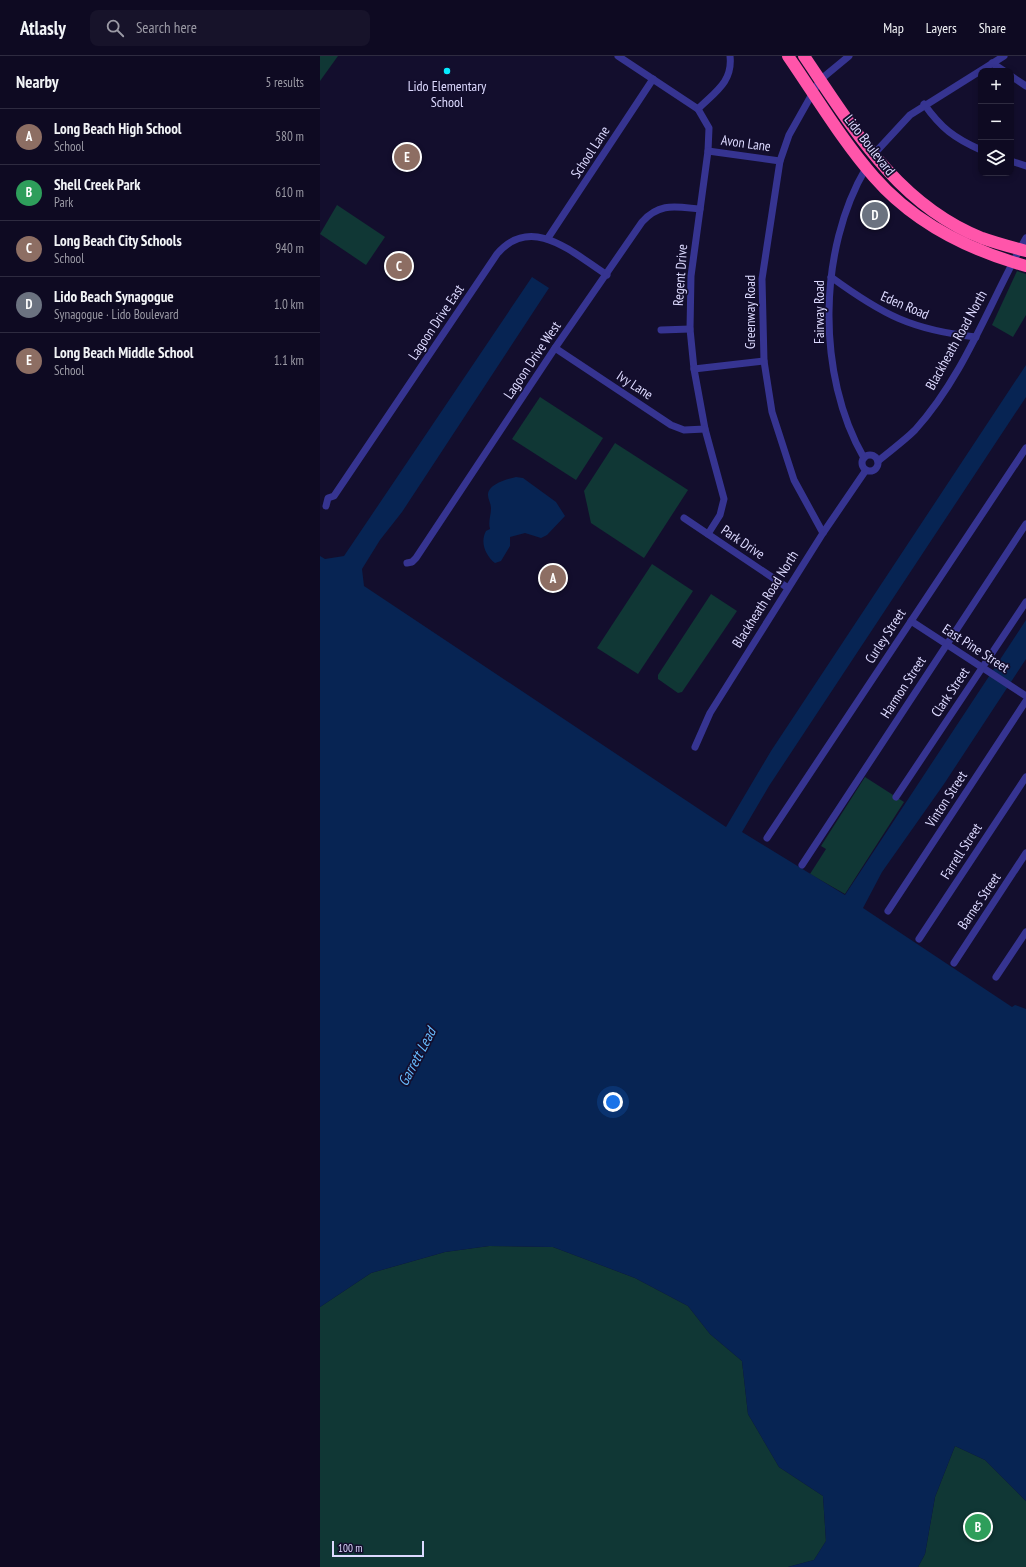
<!DOCTYPE html>
<meta charset="utf-8">
<style>
:root{--surface:#0e0a22;--page:#17132a;--text:#f1f3f6;--muted:#9b9aa5;--line:#2e2b40;--accent:#7c3aed}
body{margin:0;font-family:"PT Sans Narrow",sans-serif;background:var(--page);color:var(--text)}
.controls{position:absolute;right:12px;top:12px;display:grid;overflow:hidden;border-radius:8px;box-shadow:0 2px 6px #0003}
.controls button{width:36px;height:36px;display:grid;place-items:center;padding:0;border:0;border-bottom:1px solid var(--line);background:var(--surface);color:var(--text);font:20px sans-serif}
.scale{position:absolute;left:12px;bottom:10px;width:92px;box-sizing:border-box;padding-left:4px;border:2px solid #dddaff;border-top:0;font-size:11px;line-height:14px;white-space:nowrap;color:#dddaff;-webkit-text-stroke:3px #130e2d;paint-order:stroke}
.you{position:absolute;left:293px;top:1046px;width:14px;height:14px;margin:-10px;border:3px solid #fff;border-radius:50%;background:#1a73e8;box-shadow:0 0 0 6px #1a73e833}
.badge{display:grid;place-items:center;width:26px;height:26px;border-radius:50%;background:var(--accent);color:#fff;font-size:13px;font-weight:700}
.pin{position:absolute;translate:-50% -50%;border:2px solid #fff;box-shadow:0 1px 4px #0006}
.list{margin:0;padding:0;list-style:none}
h2{display:flex;justify-content:space-between;align-items:center;height:52px;margin:0;padding:0 16px;font-size:17px}
h2 small{font-size:13px;font-weight:400;color:var(--muted)}
.list li{display:grid;grid-template-columns:26px 1fr auto;gap:12px;align-items:center;box-sizing:border-box;height:56px;padding:0 16px;border-top:1px solid var(--line)}
.list b{display:block;font-size:15px;white-space:nowrap}
.list p{margin:0;font-size:13px;white-space:nowrap;color:var(--muted)}
.list em{font-size:13px;font-style:normal;color:var(--muted)}
.icon{flex:none;width:22px;height:22px;fill:none;stroke:currentColor;stroke-width:2;stroke-linecap:round;stroke-linejoin:round}
.map{position:relative;flex:none;width:706px;height:1511px;overflow:hidden}
header{display:flex;align-items:center;gap:24px;box-sizing:border-box;height:56px;padding:0 20px;background:var(--surface);border-bottom:1px solid var(--line)}
header strong{font-size:19px}
nav{display:flex;gap:22px;margin-inline-start:auto;font-size:14px}
.search{width:280px;height:36px;background:var(--page);display:flex;align-items:center;gap:10px;box-sizing:border-box;padding:0 14px;border-radius:8px;color:var(--muted);font-size:15px}
main{display:flex}
aside{flex:1;background:var(--surface)}
.map>svg:first-child{display:block}
.green{fill:#103735}
.water{fill:#072453}
.lines{fill:none;stroke-linecap:round;stroke-linejoin:round}
.street{stroke:#363491;stroke-width:7}
.highway{stroke:#f5a;stroke-width:12}
.poi-dot{fill:#06ebff;stroke:#130e2d;stroke-width:1.5}
.labels{text-anchor:middle;stroke-width:3.5;stroke-linejoin:round;paint-order:stroke}
.poi-label{font-size:14px;fill:#dddaff;stroke:#130e2d}
.street-label{font-size:14px;fill:#dddaff;stroke:#130e2d}
.water-label{font-size:15px;font-style:italic;fill:#68bcff;stroke:#130e2d}
</style>
<header>
<strong>Atlasly</strong>
<div class="search"><svg class="icon" aria-label="search" viewBox="0 0 24 24"><circle cx="10" cy="10" r="6"/><path d="M15 15l6 6"/></svg>Search here</div>
<nav><a>Map</a><a>Layers</a><a>Share</a></nav>
</header>
<main>
<aside>
<h2>Nearby<small>5 results</small></h2>
<ul class="list">
<li><span class="badge" style="background:#8d6e63">A</span><div><b>Long Beach High School</b><p>School</p></div><em>580 m</em></li>
<li><span class="badge" style="background:#2e9e5b">B</span><div><b>Shell Creek Park</b><p>Park</p></div><em>610 m</em></li>
<li><span class="badge" style="background:#8d6e63">C</span><div><b>Long Beach City Schools</b><p>School</p></div><em>940 m</em></li>
<li><span class="badge" style="background:#6b7280">D</span><div><b>Lido Beach Synagogue</b><p>Synagogue · Lido Boulevard</p></div><em>1.0 km</em></li>
<li><span class="badge" style="background:#8d6e63">E</span><div><b>Long Beach Middle School</b><p>School</p></div><em>1.1 km</em></li>
</ul>
</aside>
<div class="map">
<svg width="706" height="1511" viewBox="0 0 706 1511">
<rect width="100%" height="100%" fill="#130e2d"/>
<g class="green">
<path d="M0 0H18L0 25Z"/>
<path d="M17 149 65 181 46 209 0 178Z"/>
<path d="M697 215 706 218V259L693 281 672 269Z"/>
<path d="M220 341 283 382 256 424 192 383Z"/>
<path d="M295 387 368 434 324 502 271 467 264 435Z"/>
<path d="M332 508 373 535 318 618 277 592Z"/>
<path d="M391 538 417 555 362 636 358 637 338 623V619Z"/>
<path d="M545 721 584 746 525 838 490 818 506 793 501 790Z"/>
<path d="M169 1190 233 1191 315 1222 368 1250 390 1278 422 1305 428 1358 459 1411 503 1440 506 1485 494 1504 468 1511H0V1251L51 1217 125 1196Z"/>
<path d="M635 1390 665 1404 706 1445V1511H598L605 1498 615 1441Z"/>
</g>
<g class="water">
<path d="M212 221 229 232 82 456 60 484 42 513 44 530 406 771 451 695 706 309V341L449 730 422 776 525 839 706 564V603L624 728 562 816 543 852 692 951 695 949 706 953V1445L665 1404 635 1390 615 1441 605 1498 598 1511H468L494 1504 506 1485 503 1440 459 1411 428 1358 422 1305 390 1278 368 1250 315 1222 233 1191 169 1190 125 1196 51 1217 0 1251V500L5 503 24 500Z"/>
<path d="M196 421 203 422 236 446 245 460 227 479 221 482 205 477 190 481V490L181 505 175 507C165 499 160 486 166 475L170 473C168 465 171 460 171 452 171 448 168 443 168 439 168 428 187 423 196 421Z"/>
</g>
<g class="lines">
<g class="street">
<path d="M298 0 378 53 389 72 388 95 371 220 370 273 374 313 385 373 404 443 400 459 388 478"/>
<path d="M672 7 684 15"/>
<path d="M691 20 706 30"/>
<path d="M604 48C621 72 634 82 661 94"/>
<path d="M378 53C395 36 413 26 410 0"/>
<path d="M388 95 460 105"/>
<path d="M553 99 590 59 684 0"/>
<path d="M691 105 706 110"/>
<path d="M228 182 333 23"/>
<path d="M511 221C563 259 592 274 656 281"/>
<path d="M341 274 370 273"/>
<path d="M235 292 351 369 364 374 385 373"/>
<path d="M374 313 444 305"/>
<circle cx="550" cy="407" r="8"/>
<path d="M544 402C496 319 498 193 546 112"/>
<path d="M558 405C570 395 584 385 595 374 645 319 670 245 706 182"/>
<path d="M6 450 8 442 14 440 177 198C212 157 254 198 287 219"/>
<path d="M364 462 468 532"/>
<path d="M503 477 474 424 452 356 444 305 442 223 460 105 469 79 500 24 529 0"/>
<path d="M87 507 92 506 96 502 235 292 322 166C340 146 356 151 380 153"/>
<path d="M591 565 706 640"/>
<path d="M375 691 390 657 503 477 546 414"/>
<path d="M576 741 706 546"/>
<path d="M447 782 706 392"/>
<path d="M482 809 706 468"/>
<path d="M568 855 706 645"/>
<path d="M599 883 706 721"/>
<path d="M634 907 706 797"/>
<path d="M676 921 706 876"/>
</g>
<g class="highway">
<path d="M468 0C495 39 523 86 554 121 594 167 649 194 706 210"/>
<path d="M484 0C532 71 578 149 662 182 676 187 691 191 706 195"/>
</g>
</g>
<circle class="poi-dot" cx="127" cy="15" r="4"/>
<g class="labels">
<g class="poi-label">
<text x="127" y="35">Lido Elementary<tspan x="127" dy="16">School</tspan></text>
</g>
<g class="street-label">
<text transform="translate(426 87) rotate(8)" y="5">Avon Lane</text>
<text transform="translate(550 89) rotate(52)" y="5">Lido Boulevard</text>
<text transform="translate(270 96) rotate(-57)" y="5">School Lane</text>
<text transform="translate(360 219) rotate(-86)" y="5">Regent Drive</text>
<text transform="translate(585 249) rotate(23)" y="5">Eden Road</text>
<text transform="translate(430 256) rotate(-90)" y="5">Greenway Road</text>
<text transform="translate(499 256) rotate(-90)" y="5">Fairway Road</text>
<text transform="translate(116 266) rotate(-56)" y="5">Lagoon Drive East</text>
<text transform="translate(636 284) rotate(-61)" y="5">Blackheath Road North</text>
<text transform="translate(212 304) rotate(-56)" y="5">Lagoon Drive West</text>
<text transform="translate(315 329) rotate(33)" y="5">Ivy Lane</text>
<text transform="translate(423 486) rotate(34)" y="5">Park Drive</text>
<text transform="translate(445 543) rotate(-58)" y="5">Blackheath Road North</text>
<text transform="translate(565 580) rotate(-57)" y="5">Curley Street</text>
<text transform="translate(656 592) rotate(33)" y="5">East Pine Street</text>
<text transform="translate(583 631) rotate(-57)" y="5">Harmon Street</text>
<text transform="translate(630 636) rotate(-56)" y="5">Clark Street</text>
<text transform="translate(626 743) rotate(-57)" y="5">Vinton Street</text>
<text transform="translate(641 795) rotate(-57)" y="5">Farrell Street</text>
<text transform="translate(659 845) rotate(-56)" y="5">Barnes Street</text>
</g>
<g class="water-label">
<text transform="translate(97 1001) rotate(-62)" y="5">Garrett Lead</text>
</g>
</g>
</svg>
<div class="controls">
<button>+</button>
<button>−</button>
<button><svg class="icon" aria-label="layers" viewBox="0 0 24 24"><path d="M12 4l9 5-9 5-9-5zM3 14l9 5 9-5"/></svg></button>
</div>
<div class="scale">100 m</div>
<div class="you"></div>
<div class="pin badge" style="left:233px;top:522px;background:#8d6e63">A</div>
<div class="pin badge" style="left:658px;top:1471px;background:#2e9e5b">B</div>
<div class="pin badge" style="left:79px;top:210px;background:#8d6e63">C</div>
<div class="pin badge" style="left:555px;top:159px;background:#6b7280">D</div>
<div class="pin badge" style="left:87px;top:101px;background:#8d6e63">E</div>
</div>
</main>
